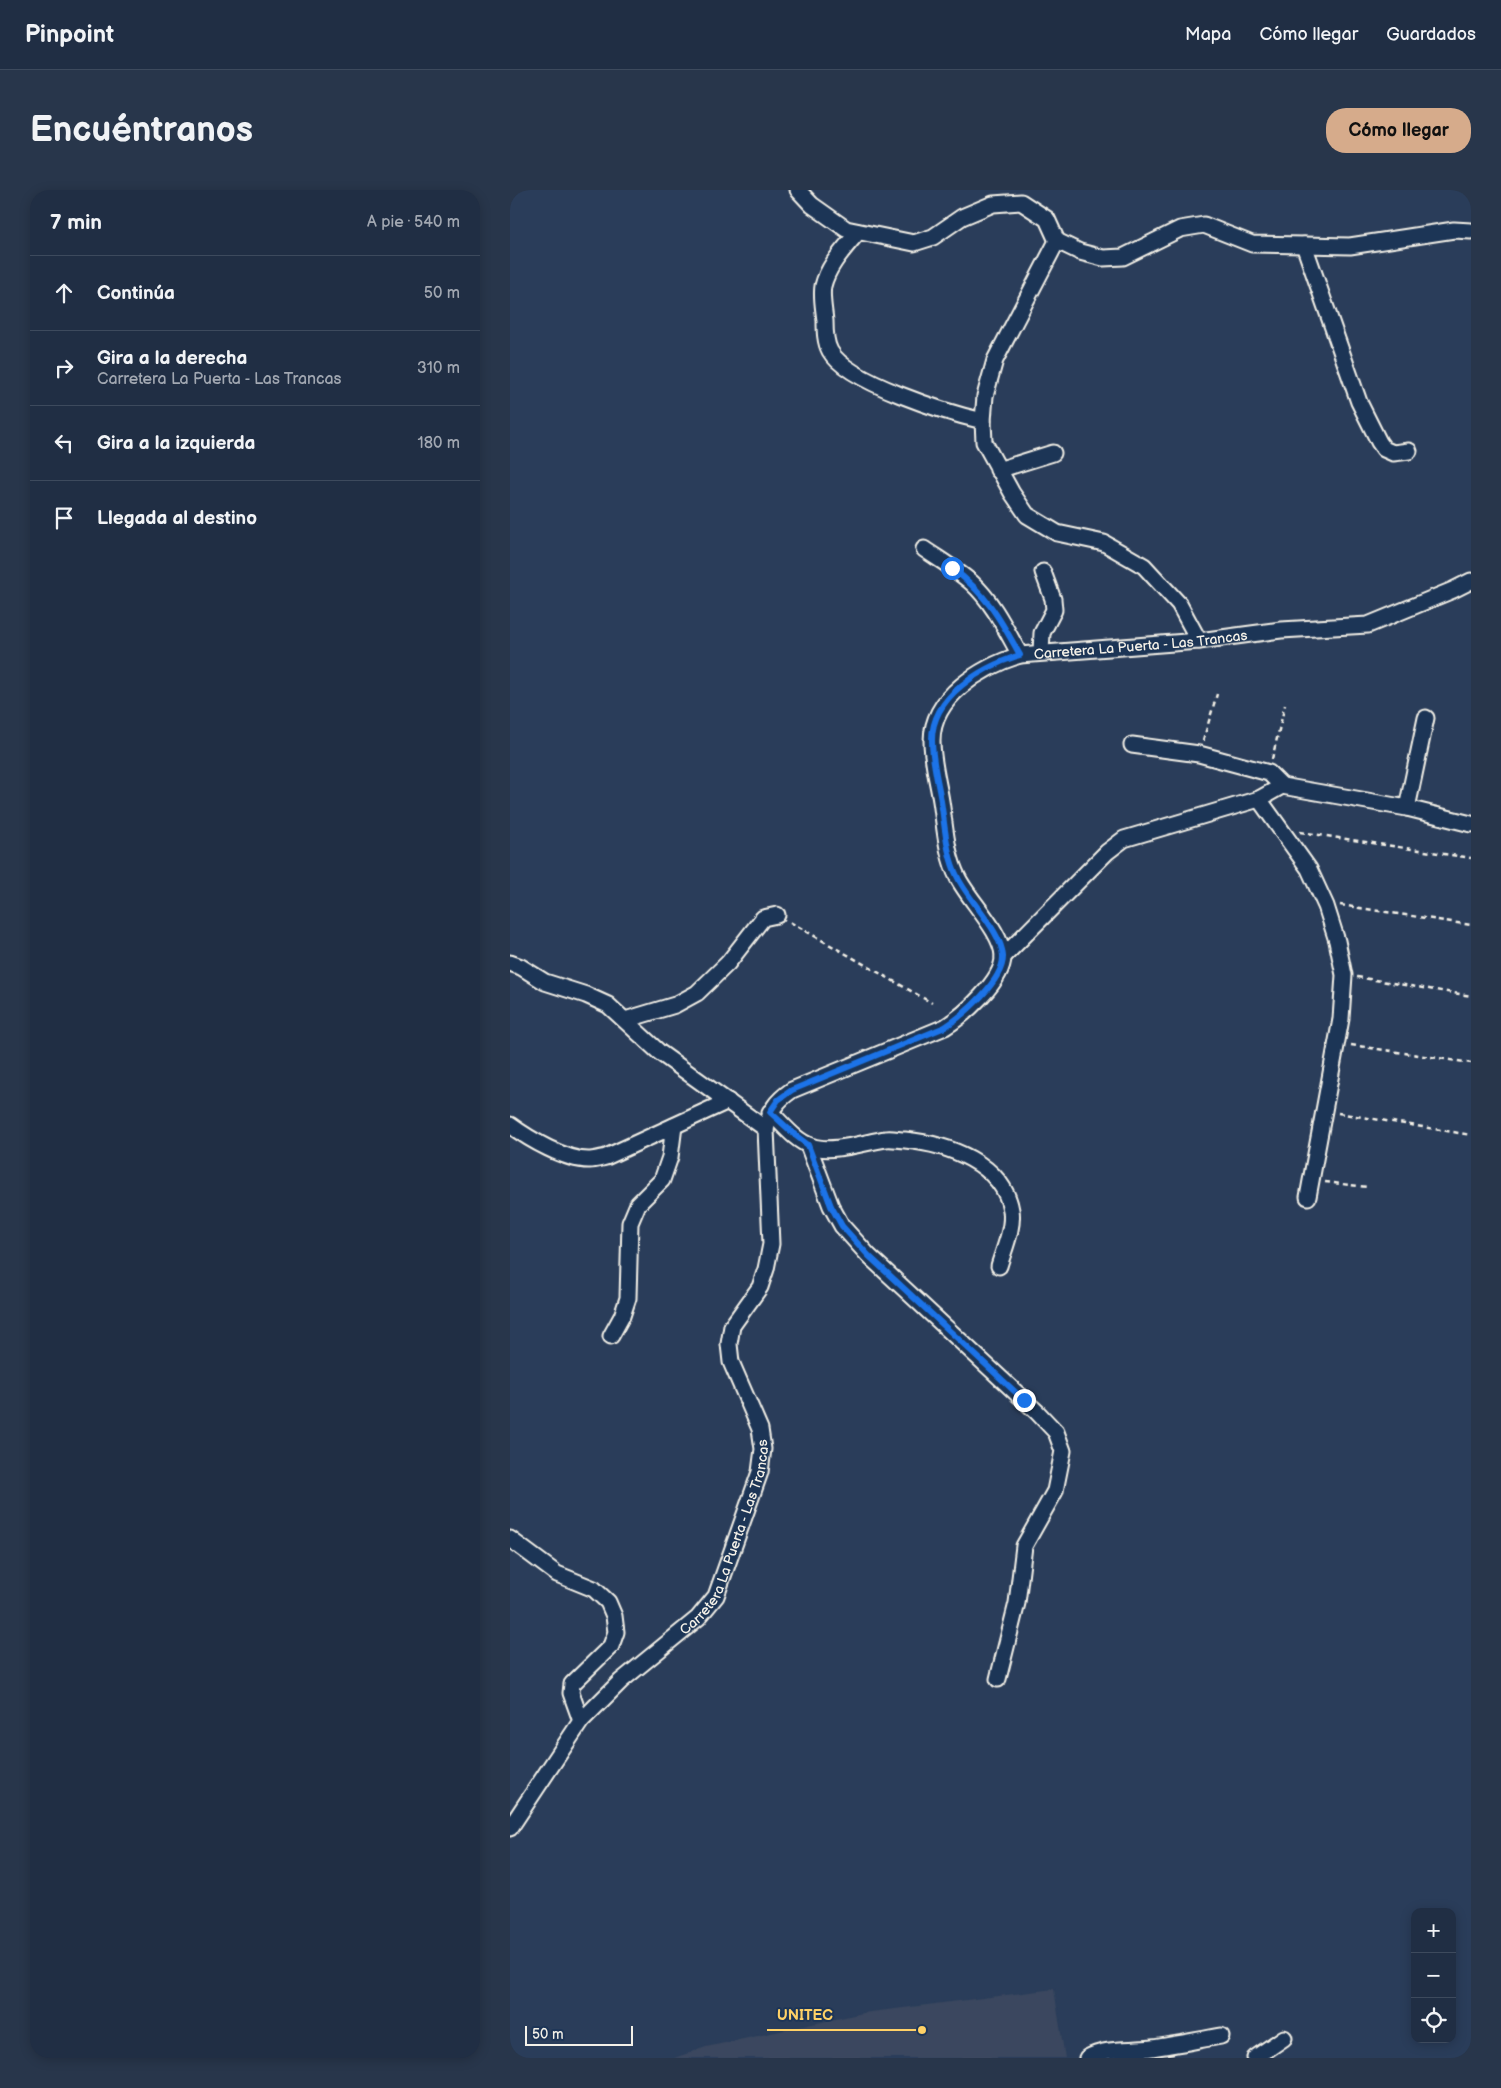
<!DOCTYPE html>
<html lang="es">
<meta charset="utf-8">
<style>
:root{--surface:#202e44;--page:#28364b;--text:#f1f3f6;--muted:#a2a8b2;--line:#3d4a5d;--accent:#d6ab8b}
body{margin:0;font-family:"Balsamiq Sans",sans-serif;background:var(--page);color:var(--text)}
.controls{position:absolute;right:15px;bottom:15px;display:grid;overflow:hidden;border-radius:10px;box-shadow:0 2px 12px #0003}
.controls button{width:45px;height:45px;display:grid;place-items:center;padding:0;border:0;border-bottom:1px solid var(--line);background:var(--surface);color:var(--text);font:25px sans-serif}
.scale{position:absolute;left:15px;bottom:12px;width:108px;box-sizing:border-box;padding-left:5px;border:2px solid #f4f1e8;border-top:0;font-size:14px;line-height:18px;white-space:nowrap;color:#f4f1e8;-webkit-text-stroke:4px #1d3557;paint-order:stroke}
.stop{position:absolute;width:15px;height:15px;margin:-11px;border:4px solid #1a73e8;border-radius:50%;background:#fff}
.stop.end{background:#1a73e8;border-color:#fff;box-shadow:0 1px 5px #0008}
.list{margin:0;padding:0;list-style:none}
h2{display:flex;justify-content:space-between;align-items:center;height:65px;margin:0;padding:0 20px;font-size:21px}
h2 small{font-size:16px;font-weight:400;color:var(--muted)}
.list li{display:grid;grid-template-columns:32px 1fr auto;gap:15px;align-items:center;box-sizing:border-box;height:75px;padding:0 20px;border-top:1px solid var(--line)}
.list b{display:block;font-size:19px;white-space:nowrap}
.list p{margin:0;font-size:16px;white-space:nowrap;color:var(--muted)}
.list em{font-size:16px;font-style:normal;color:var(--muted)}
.icon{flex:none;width:28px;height:28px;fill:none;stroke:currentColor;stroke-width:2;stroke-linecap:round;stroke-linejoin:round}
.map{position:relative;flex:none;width:961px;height:1868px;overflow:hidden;border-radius:20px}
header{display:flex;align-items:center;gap:30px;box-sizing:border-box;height:70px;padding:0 25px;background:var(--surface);border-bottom:1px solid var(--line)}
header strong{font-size:24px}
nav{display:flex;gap:28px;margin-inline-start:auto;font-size:18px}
.intro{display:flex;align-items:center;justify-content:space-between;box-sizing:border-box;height:120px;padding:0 30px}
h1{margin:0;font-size:35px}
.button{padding:12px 22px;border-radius:20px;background:var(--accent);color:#111;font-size:18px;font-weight:700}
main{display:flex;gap:30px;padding:0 30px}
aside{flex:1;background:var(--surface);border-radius:20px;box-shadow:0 2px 12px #0003}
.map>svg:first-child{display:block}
.built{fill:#3a475e}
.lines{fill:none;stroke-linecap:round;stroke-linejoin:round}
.minor-casing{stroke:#f4f1e8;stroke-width:19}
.path{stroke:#f4f1e8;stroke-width:2.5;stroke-dasharray:5 4;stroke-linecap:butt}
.minor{stroke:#1d3557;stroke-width:15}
.route{stroke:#1a73e8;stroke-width:6}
.labels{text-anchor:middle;stroke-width:4;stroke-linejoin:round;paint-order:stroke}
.street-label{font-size:14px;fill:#f4f1e8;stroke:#1d3557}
.leader{fill:none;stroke:#ffd166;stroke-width:2}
.callout-dot{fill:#ffd166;stroke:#1d3557;stroke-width:2}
.callout-label{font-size:15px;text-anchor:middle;font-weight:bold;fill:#ffd166;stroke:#1d3557;stroke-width:4;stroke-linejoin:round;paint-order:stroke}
</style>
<header>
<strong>Pinpoint</strong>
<nav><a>Mapa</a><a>Cómo llegar</a><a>Guardados</a></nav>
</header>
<div class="intro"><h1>Encuéntranos</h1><a class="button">Cómo llegar</a></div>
<main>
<aside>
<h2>7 min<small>A pie · 540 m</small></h2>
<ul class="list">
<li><svg class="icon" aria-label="ahead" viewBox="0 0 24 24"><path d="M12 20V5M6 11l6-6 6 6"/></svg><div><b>Continúa</b></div><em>50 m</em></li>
<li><svg class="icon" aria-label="right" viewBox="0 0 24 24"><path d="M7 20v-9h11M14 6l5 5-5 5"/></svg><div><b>Gira a la derecha</b><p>Carretera La Puerta - Las Trancas</p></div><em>310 m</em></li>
<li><svg class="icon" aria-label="left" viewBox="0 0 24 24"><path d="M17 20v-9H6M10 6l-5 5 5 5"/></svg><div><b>Gira a la izquierda</b></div><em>180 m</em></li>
<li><svg class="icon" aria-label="arrive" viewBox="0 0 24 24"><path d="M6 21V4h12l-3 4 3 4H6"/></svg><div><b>Llegada al destino</b></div></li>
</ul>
</aside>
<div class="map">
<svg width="961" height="1868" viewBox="0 0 961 1868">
<rect width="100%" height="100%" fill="#2a3d5a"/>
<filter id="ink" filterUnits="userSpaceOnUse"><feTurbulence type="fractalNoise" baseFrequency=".02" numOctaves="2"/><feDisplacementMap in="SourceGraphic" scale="10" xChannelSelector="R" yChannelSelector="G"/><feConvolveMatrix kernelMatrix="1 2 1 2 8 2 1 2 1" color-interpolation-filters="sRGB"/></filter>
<g filter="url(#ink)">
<path class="built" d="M544 1799 555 1868H164L196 1857 353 1823Z"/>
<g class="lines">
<g class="minor-casing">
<g id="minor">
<path d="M288 0 302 15 336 39 404 53 423 47 452 27 483 14 511 12 537 29 547 51 570 62 593 68 613 67 670 39 694 35 742 54 794 55 840 56 944 40 961 41"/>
<path d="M348 42C335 58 318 75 313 96 311 106 314 120 315 131 315 140 315 152 320 161 337 192 438 223 473 231L474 252 502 303 517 325 547 343 594 353 634 376 669 414 689 451"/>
<path d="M794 55 849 212 869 252 874 259 883 263 899 261"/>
<path d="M473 231 475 206 485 170 547 51"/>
<path d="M488 280 543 263"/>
<path d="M414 359C430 370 447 380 462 393 483 412 496 440 510 465"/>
<path d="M531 462 532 443 544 420 543 409 533 382"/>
<path d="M622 555 689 564 759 583 772 596"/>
<path d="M749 609 799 679 816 716 827 751 834 785 831 829 798 1007"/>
<path d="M897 618 916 528"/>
<path d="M493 767 597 662 614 649 749 609 772 596 897 618 961 634"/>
<path d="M0 773 11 777 35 792 76 805 98 815 149 862 256 939"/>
<path d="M115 830 165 815 187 803 218 773 253 728 267 725"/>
<path d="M260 922C272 933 285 951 301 956 321 964 355 952 376 949 382 948 389 950 395 950 437 954 493 973 501 1020 504 1037 494 1059 489 1076"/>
<path d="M0 935C19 949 56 971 80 970 85 970 91 968 96 967L218 911"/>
<path d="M298 955 321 1016 332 1036 359 1066 527 1222 546 1242 553 1261 545 1301 514 1356 507 1413 488 1489"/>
<path d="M101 1146 112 1126 118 1108 120 1033 128 1014 152 990 160 967 164 936"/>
<path d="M0 1349 47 1384 84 1399 98 1412 104 1426 106 1442 101 1456 62 1494 61 1503 71 1531"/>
<path id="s1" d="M0 1638 71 1531 111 1491 188 1428 206 1406 250 1282 253 1259 250 1239 221 1172 219 1154 222 1136 250 1097 256 1079 261 1054 256 939C261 919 265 912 282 900L435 837C454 825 494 790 493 766 492 742 459 710 448 688 436 665 435 636 431 611 428 592 422 571 422 551 422 506 472 477 510 465L689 451 771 440 858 435 943 400 961 391"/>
<path d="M577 1868C596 1857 620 1861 642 1858 665 1855 688 1850 711 1846"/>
<path d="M745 1868 774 1848"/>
</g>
</g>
<g class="path">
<path d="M693 551 707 504"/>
<path d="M762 569 775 515"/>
<path d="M790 642 961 668"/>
<path d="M830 715 961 735"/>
<path d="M280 732 422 813"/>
<path d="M847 787 961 806"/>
<path d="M841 855 961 873"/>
<path d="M828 923 961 945"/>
<path d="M815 992 857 997"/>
</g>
<use href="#minor" class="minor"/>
</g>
</g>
<g class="lines" filter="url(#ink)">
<path class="route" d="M442 378C477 405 489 427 510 465 472 477 421 506 422 551 422 571 428 592 431 611 435 636 436 665 448 688 459 711 492 742 493 766 494 790 454 825 435 837L282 900 268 910 260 922 285 945 298 955 321 1016 332 1036 359 1066 514 1210"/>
</g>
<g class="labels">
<g class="street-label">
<text dy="5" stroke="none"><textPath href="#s1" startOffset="1596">Carretera La Puerta - Las Trancas</textPath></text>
<text dy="5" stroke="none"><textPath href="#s1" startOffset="370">Carretera La Puerta - Las Trancas</textPath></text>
</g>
</g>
<path class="leader" d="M412 1840L333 1840H257"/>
<circle class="callout-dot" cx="412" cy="1840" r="5"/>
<g class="callout-label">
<text x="295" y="1830">UNITEC</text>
</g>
</svg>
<div class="controls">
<button>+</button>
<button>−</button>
<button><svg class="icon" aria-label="locate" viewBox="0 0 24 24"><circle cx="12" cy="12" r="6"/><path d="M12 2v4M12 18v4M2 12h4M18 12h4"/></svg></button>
</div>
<div class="scale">50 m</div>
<div class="stop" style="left:442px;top:378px"></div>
<div class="stop end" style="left:514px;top:1210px"></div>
</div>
</main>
